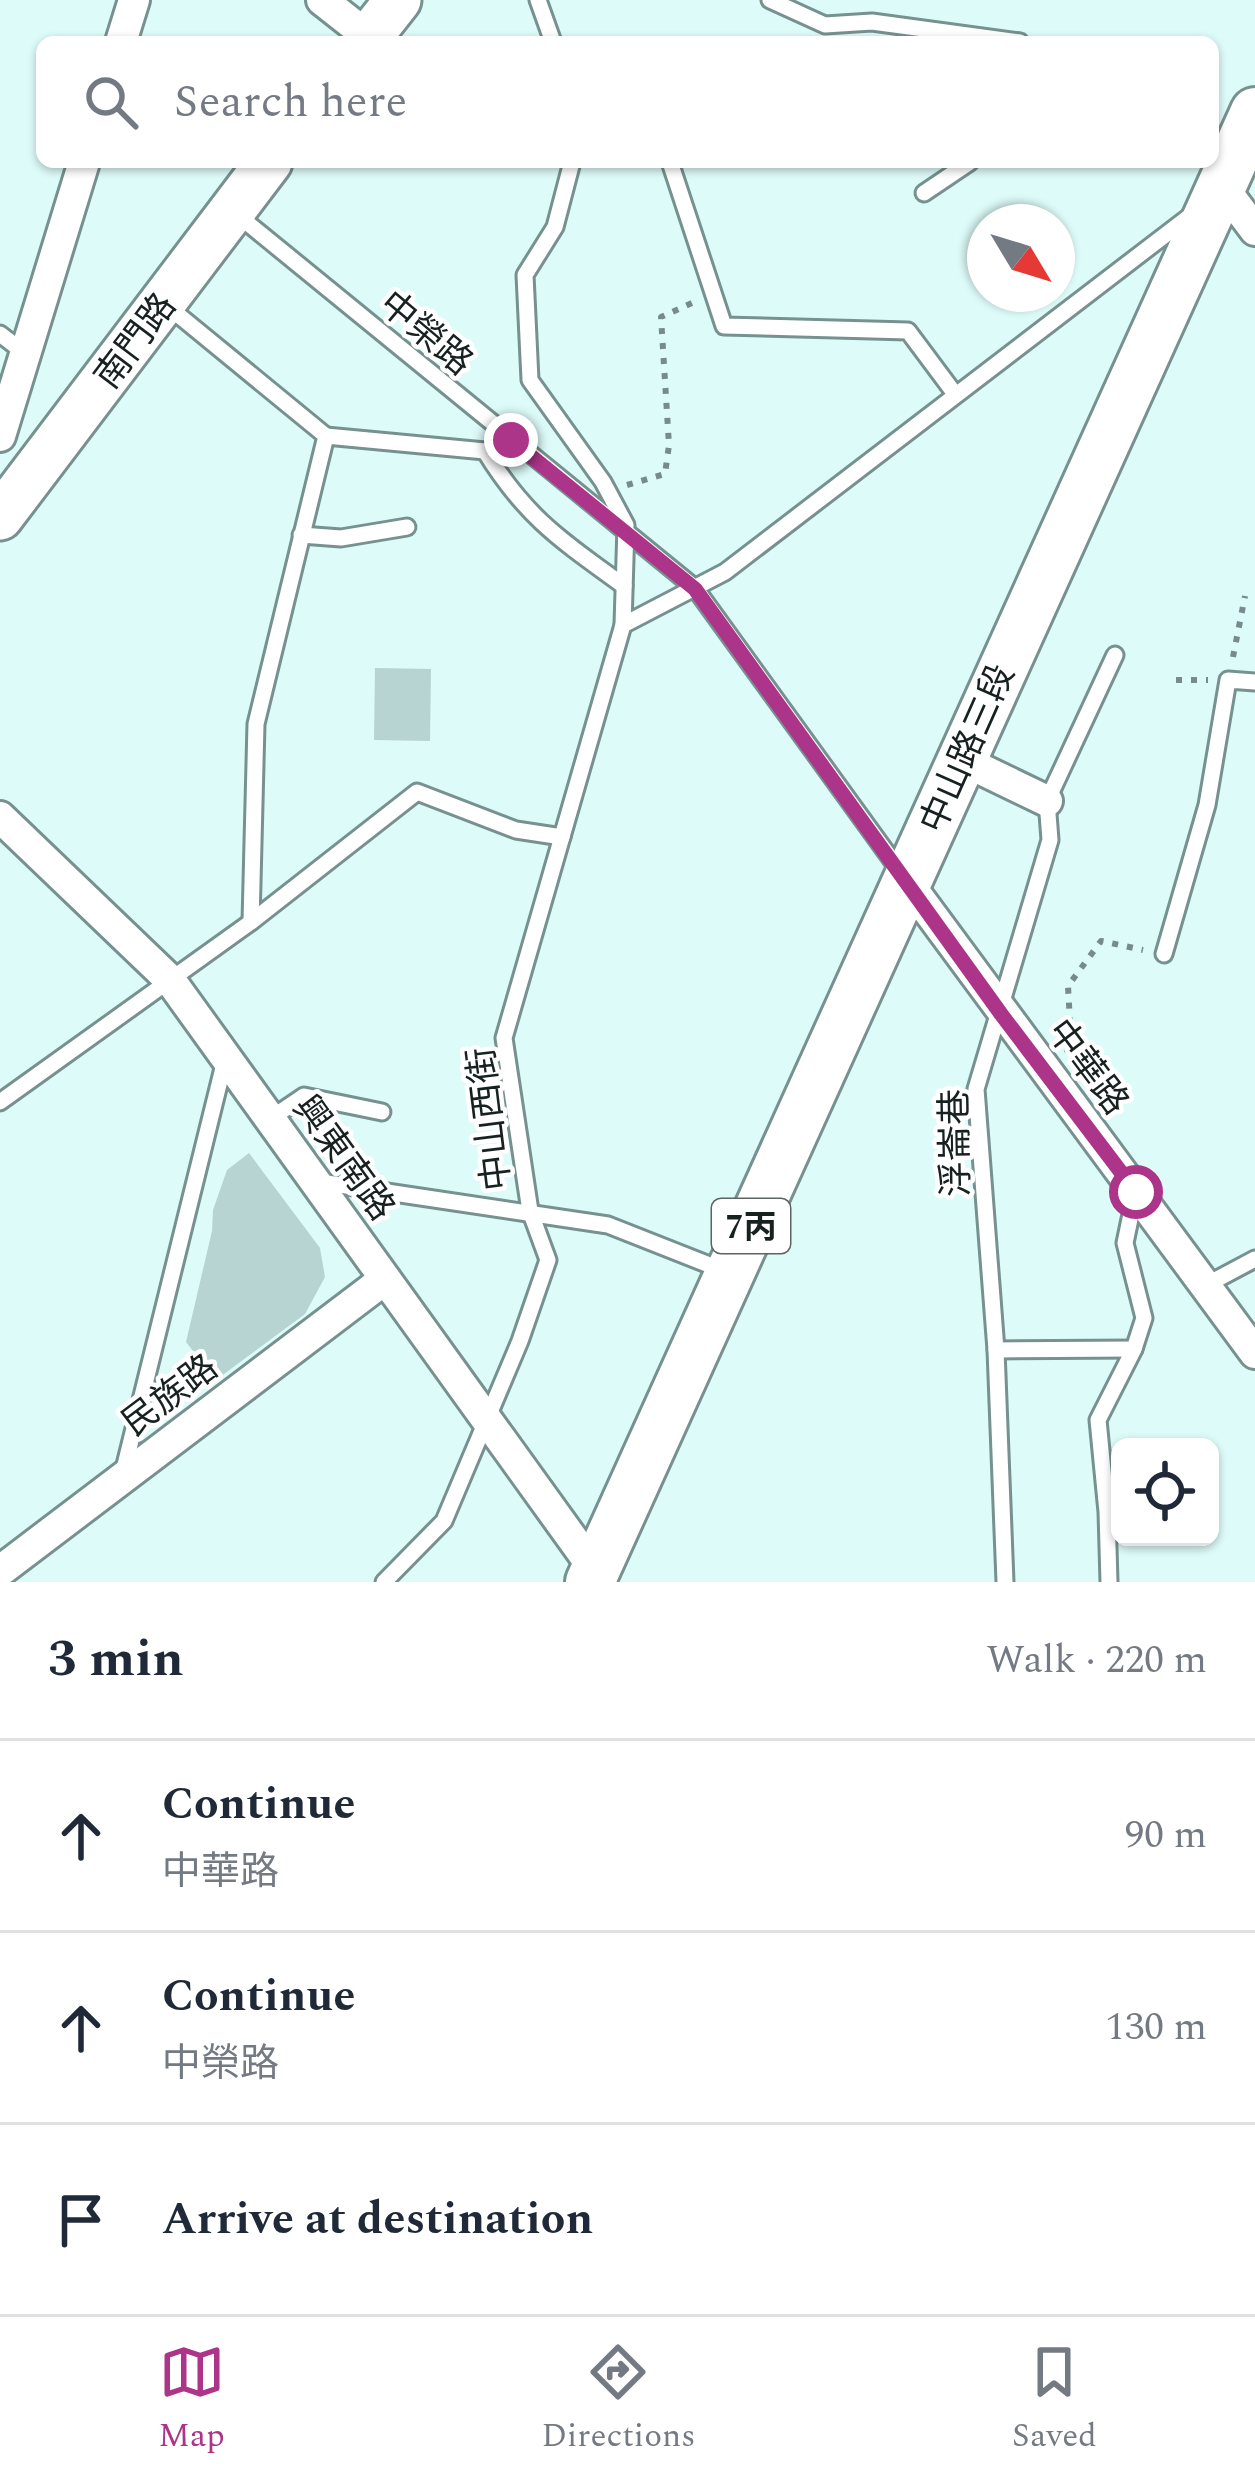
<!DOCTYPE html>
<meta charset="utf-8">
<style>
:root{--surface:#fff;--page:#f2f2f3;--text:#1f2937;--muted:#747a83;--line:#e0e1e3;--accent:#ac3489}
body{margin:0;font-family:Spectral,"Noto Sans TC",serif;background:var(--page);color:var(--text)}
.controls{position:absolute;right:36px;bottom:36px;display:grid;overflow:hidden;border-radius:18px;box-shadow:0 3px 9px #0004}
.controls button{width:108px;height:108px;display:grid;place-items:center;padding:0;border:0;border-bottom:3px solid var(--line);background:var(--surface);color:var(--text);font:60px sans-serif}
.compass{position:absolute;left:967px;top:204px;width:108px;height:108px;border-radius:50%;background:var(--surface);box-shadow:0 3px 9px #0004;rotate:128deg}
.stop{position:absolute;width:36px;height:36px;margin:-27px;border:9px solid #ac3489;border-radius:50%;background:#fff}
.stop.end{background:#ac3489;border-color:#fff;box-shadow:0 3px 12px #0008}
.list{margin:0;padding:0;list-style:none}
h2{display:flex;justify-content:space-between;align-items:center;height:156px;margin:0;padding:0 48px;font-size:51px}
h2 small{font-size:39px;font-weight:400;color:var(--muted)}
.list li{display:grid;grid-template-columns:78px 1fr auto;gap:36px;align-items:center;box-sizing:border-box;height:192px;padding:0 48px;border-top:3px solid var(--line)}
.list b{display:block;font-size:45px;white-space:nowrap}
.list p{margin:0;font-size:39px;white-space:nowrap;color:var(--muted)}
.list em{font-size:39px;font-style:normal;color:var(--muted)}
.icon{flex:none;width:66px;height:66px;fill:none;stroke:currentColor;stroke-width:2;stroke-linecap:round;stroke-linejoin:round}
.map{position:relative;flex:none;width:1255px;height:1582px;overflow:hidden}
.search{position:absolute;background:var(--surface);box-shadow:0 3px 9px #0004;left:36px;right:36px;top:36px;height:132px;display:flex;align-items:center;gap:30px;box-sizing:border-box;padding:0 42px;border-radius:18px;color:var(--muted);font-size:45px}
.sheet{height:732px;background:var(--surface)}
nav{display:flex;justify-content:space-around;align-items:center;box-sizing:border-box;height:168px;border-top:3px solid var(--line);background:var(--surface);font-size:33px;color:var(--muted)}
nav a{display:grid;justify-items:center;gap:6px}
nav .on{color:var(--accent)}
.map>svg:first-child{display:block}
.building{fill:#b7d3d2}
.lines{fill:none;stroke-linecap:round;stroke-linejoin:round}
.lane-casing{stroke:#76918f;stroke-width:21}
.street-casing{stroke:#76918f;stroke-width:36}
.secondary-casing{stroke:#76918f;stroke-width:51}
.primary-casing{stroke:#76918f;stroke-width:54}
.path{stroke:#778c8a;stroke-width:6;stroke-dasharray:6 9;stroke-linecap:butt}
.lane{stroke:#fff;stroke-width:15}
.street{stroke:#fff;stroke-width:30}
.secondary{stroke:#fff;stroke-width:45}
.primary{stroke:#fff;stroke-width:48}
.route{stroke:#ac3489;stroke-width:15}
.labels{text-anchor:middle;stroke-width:9;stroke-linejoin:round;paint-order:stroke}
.shield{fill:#fff;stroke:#5c6463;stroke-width:3}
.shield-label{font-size:33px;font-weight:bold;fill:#162120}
.street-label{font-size:36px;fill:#162120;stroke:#fff}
</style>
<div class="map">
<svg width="1255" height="1582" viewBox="0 0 1255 1582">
<rect width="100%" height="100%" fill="#ddfbf9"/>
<g class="building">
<path d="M375 668 431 669 430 741 374 740Z"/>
<path d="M249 1153 320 1248 325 1277 305 1314 216 1380 186 1342 212 1231 213 1210 227 1170Z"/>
</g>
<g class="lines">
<g class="lane-casing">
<g id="lane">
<path d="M538 0 553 42"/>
<path d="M770 0 825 25 872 22 1020 42"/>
<path d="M572 162 555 227 525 275 530 380 603 482 626 525 623 625"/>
<path d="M670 162 724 326 908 331 955 394"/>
<path d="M924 193 970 162"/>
<path d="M234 212 695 588 902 874"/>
<path d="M165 304 326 436 256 724 251 922"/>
<path d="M0 334 26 354"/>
<path d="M326 436 485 451 511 440"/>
<path d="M485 451C526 518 562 541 624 586"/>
<path d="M301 535 341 538 407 527"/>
<path d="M1164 954 1207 805 1228 680 1255 682"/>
<path d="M0 1102 251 922 417 792 516 830 562 837"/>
<path d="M270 1119 304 1096 382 1112"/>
<path d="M320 1182 608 1225 722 1270"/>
<path d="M1206 1285 1255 1259"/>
<path d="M996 1350 1134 1349"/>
<path d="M123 1473 225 1060"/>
<path d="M384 1582 444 1521 520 1341 548 1260 530 1211 504 1038 623 625 725 572 1190 216"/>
<path d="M1005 1582 996 1350 976 1089 1050 840 1047 801 1115 655"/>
<path d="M1109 1582 1107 1512 1098 1420 1134 1349 1144 1318 1125 1243 1135 1195"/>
</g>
</g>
<g class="street-casing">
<g id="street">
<path d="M322 0 369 37"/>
<path d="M121 42 134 0"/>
<path d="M1222 186 1255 230"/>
<path d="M0 436 84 162"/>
<path d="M960 759 1047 801"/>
<path d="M0 817 170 980 600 1577"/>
<path d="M907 882 1255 1353"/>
<path d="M0 1571 385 1279"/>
</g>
</g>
<g class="secondary-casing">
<g id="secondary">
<path d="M365 42 398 0"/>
<path d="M0 517 269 162"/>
</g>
</g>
<g class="primary-casing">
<path id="primary" d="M590 1582 1255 112"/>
</g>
<g class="path">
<path d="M627 485 665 474 669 445 661 317 694 302"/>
<path d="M1233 657 1245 596"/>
<path d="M1176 680H1208"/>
<path d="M1067 1053 1071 1041 1068 986 1101 941 1143 950"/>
</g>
<use href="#lane" class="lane"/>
<use href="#street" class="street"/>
<use href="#secondary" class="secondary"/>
<use href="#primary" class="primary"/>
</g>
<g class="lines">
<path class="route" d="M511 440 695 589 1001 1014 1136 1192"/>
</g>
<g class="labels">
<rect class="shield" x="712" y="1199" width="78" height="54" rx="9"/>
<g class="shield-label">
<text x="751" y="1238">7丙</text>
</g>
<g class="street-label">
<text transform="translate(427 332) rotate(40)" y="13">中榮路</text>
<text transform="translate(134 340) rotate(-53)" y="13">南門路</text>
<text transform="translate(966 748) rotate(-66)" y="13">中山路三段</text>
<text transform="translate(1089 1066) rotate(53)" y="13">中華路</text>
<text transform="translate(488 1119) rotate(-97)" y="13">中山西街</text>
<text transform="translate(954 1143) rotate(-91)" y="13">浮崙巷</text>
<text transform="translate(345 1157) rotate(54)" y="13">興東南路</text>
<text transform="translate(169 1394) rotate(-37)" y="13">民族路</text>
</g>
</g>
</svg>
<div class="controls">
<button><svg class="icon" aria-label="locate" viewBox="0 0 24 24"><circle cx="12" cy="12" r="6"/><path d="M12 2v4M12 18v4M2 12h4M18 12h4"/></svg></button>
</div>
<svg class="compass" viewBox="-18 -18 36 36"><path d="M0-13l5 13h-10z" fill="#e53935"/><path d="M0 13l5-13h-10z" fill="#747a83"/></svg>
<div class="stop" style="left:1136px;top:1192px"></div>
<div class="stop end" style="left:511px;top:440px"></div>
<div class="search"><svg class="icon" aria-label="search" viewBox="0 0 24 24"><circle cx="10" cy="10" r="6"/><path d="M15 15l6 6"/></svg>Search here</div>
</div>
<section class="sheet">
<h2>3 min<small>Walk · 220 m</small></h2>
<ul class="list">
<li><svg class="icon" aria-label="ahead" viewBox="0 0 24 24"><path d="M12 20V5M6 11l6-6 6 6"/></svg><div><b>Continue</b><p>中華路</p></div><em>90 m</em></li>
<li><svg class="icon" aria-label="ahead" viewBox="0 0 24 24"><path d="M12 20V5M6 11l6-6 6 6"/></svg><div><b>Continue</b><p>中榮路</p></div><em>130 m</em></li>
<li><svg class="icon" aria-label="arrive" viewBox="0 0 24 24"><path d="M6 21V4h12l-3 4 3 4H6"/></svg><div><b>Arrive at destination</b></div></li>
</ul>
</section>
<nav>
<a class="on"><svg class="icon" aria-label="map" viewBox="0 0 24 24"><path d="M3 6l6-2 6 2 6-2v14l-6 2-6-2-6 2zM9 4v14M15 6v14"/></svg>Map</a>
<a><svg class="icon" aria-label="directions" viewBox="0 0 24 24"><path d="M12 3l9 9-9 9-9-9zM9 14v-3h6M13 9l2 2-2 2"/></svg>Directions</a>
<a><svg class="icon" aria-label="saved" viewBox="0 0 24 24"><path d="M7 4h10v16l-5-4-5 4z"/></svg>Saved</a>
</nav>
